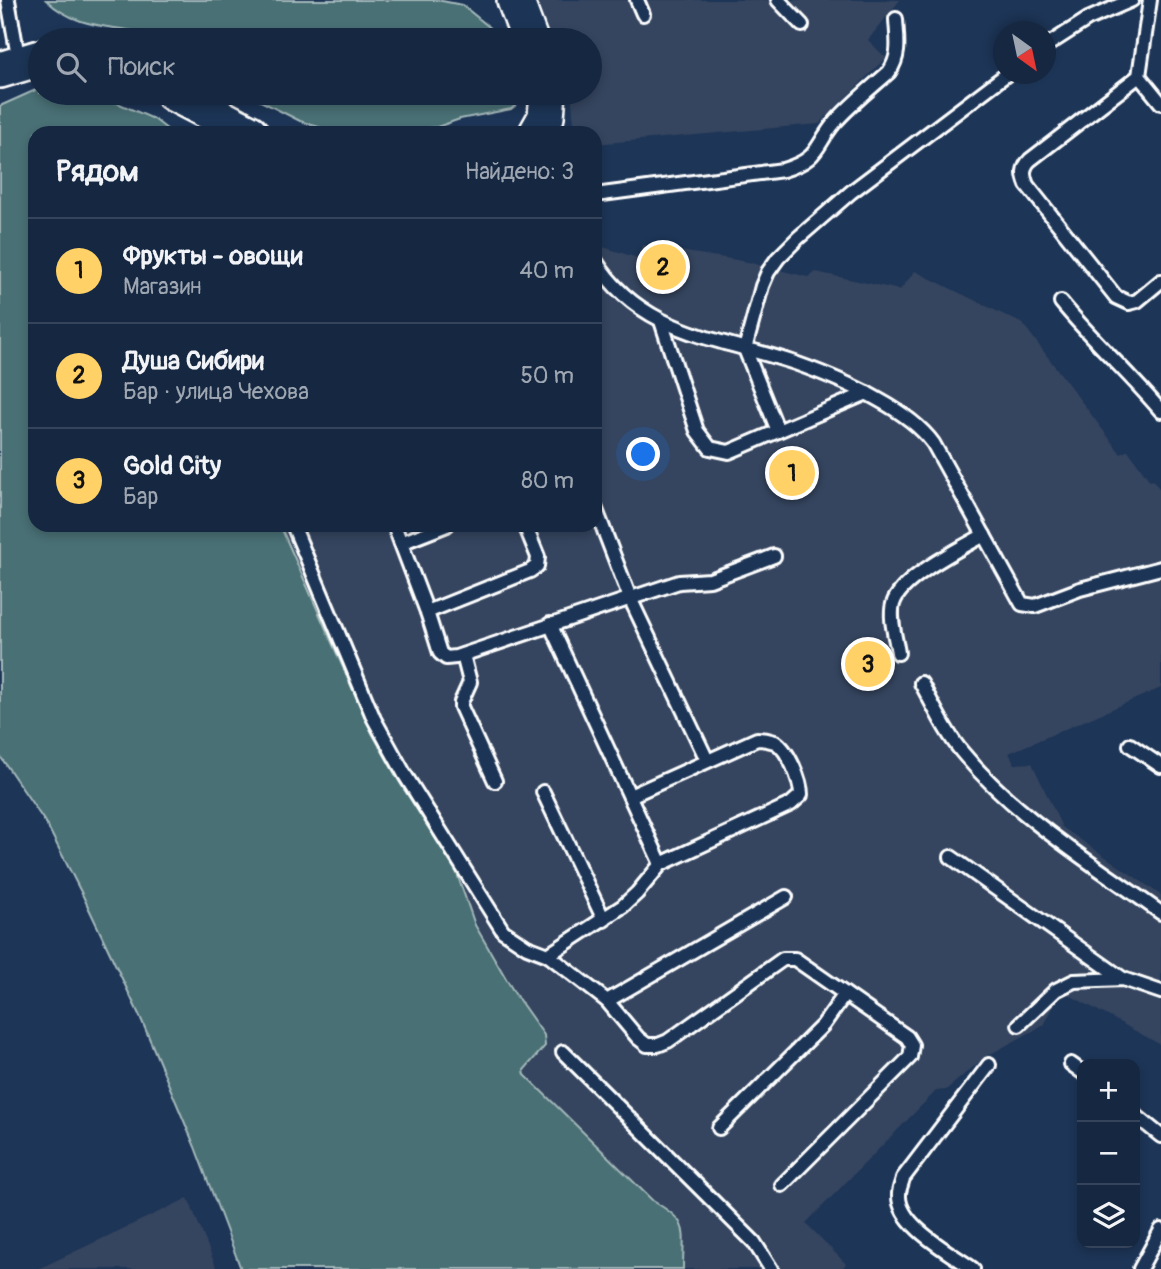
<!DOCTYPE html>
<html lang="ru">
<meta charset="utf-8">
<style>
:root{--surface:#162841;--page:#1f3048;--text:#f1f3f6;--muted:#9ea6b1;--line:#35445a;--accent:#ffd166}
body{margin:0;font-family:Pangolin,sans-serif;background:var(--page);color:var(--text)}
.controls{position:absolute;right:21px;bottom:21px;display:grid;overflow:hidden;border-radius:14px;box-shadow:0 4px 10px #0003}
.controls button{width:63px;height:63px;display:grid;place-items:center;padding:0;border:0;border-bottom:2px solid var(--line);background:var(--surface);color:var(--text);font:35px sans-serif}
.compass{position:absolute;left:993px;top:21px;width:63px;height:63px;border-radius:50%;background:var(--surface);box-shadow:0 4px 10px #0003;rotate:147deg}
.you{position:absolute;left:644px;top:455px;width:24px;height:24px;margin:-18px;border:5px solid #fff;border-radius:50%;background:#1a73e8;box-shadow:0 0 0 10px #1a73e833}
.badge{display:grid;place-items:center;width:46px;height:46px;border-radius:50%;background:var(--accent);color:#111;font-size:23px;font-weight:700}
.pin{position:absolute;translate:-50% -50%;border:4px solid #fff;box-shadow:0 2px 7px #0006}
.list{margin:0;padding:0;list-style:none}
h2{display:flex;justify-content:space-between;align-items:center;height:91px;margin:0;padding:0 28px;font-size:30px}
h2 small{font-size:23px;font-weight:400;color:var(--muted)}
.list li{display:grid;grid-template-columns:46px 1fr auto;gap:21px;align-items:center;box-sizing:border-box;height:105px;padding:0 28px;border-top:2px solid var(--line)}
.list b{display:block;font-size:26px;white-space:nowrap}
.list p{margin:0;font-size:23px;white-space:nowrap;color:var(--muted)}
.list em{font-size:23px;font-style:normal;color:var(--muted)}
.icon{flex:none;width:38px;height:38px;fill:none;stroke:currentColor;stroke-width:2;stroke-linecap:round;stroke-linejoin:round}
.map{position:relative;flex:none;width:1161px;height:1269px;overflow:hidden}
.search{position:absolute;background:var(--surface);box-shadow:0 4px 10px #0003;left:28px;top:28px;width:574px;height:77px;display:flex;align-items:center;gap:18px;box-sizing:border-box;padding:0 24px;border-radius:38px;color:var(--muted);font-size:26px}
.panel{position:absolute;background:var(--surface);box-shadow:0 4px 10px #0003;left:28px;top:126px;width:574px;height:406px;border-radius:21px}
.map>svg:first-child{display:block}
.built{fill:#34445f}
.green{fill:#487074;stroke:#a4b8ba;stroke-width:2}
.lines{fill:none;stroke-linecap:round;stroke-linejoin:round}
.lane-casing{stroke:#fff;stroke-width:18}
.secondary-casing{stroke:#fff;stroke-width:40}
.lane{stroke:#1d3557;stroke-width:12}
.secondary{stroke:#1d3557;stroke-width:35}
</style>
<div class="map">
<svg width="1161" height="1269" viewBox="0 0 1161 1269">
<rect width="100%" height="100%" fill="#1d3557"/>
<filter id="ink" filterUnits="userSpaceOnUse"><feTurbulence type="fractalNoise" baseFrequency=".0143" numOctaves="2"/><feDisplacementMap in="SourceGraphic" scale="14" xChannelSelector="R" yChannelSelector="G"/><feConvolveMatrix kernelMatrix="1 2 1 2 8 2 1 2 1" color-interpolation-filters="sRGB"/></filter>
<g filter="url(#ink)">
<g class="built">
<path d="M537 0H900L868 40 886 58 819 124 595 144V133H575L571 93H590V40H551Z"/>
<path d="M642 245 743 261 808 277 816 272 900 290 915 271 1023 324 1121 454 1128 450 1150 481 1153 480 1161 491V688L1009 753 1015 764 1032 763 1062 827 1161 895V1045L1062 991 1044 1025 985 1057 946 1090 936 1091 806 1223 846 1264 841 1269H683L684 1228 673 1213 653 1201 524 1075V1070L545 1046 544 1035 515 994 493 958 465 901 463 885 372 733 280 525H595V260L603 247 638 258Z"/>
<path d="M188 1198 217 1269H38Z"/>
</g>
<g class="green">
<path d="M46 0H437L462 5 488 26 499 40H167C123 22 83 35 46 0Z"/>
<path d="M40 88V93H90L99 95 154 119 172 133H35V525H280L372 733 400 783 456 871 475 925 515 994 544 1035 545 1046 524 1070 525 1075 653 1201C691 1223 683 1228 683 1269H241L195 1147 142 1021 83 896 47 825 0 756V106Z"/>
<path d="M245 93H523L520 102 511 109 460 119 437 127 382 133 331 131 300 121Z"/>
</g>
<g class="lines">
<g class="lane-casing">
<g id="lane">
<path d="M8 0 19 62"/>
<path d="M637 0 643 14"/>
<path d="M778 0 802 25"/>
<path d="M1150 0 1139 76 1030 160C1022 168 1023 175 1027 185L1116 297 1129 303 1137 301 1161 281"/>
<path d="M1046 46 1088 19 1132 0"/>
<path d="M1139 76 1161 103"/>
<path d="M595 195 783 170C820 159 814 147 835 122 851 104 871 88 889 72 901 55 897 39 896 19"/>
<path d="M595 260C641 335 721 338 795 363 823 373 853 385 879 400 899 411 919 424 933 443L1022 604 1035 606 1080 589 1161 568"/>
<path d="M1061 302C1092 340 1129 373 1161 411"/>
<path d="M661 321 697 431 710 448 729 452 867 393"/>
<path d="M778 431 745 349 762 286 768 272 778 258 798 238 851 192 1007 74"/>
<path d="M595 507 630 598 707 760"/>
<path d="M293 525 374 719 405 775 503 931 527 947 548 955 575 976 607 1001 638 1038 647 1045H658L668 1041 783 959H795L907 1037 912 1045 910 1057 782 1185"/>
<path d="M394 525 427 612 440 653 446 658 456 657 679 582 710 580 774 556"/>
<path d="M401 543 447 525"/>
<path d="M427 612 530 571 537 566 538 557 525 525"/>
<path d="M550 624 661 864"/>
<path d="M898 653C896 638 889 619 893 604 900 578 960 549 984 535"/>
<path d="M463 655 470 682 461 702V707L495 781"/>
<path d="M921 683C934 706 945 732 962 752 1017 818 1092 863 1161 913"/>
<path d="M1130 745 1161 766"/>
<path d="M543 792 604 920"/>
<path d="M951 857 1123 979"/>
<path d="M548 955 623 906 637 893 661 864 791 804 801 795C801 781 788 749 775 742 769 740 763 739 757 739L630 796"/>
<path d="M607 1001 786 897"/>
<path d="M1019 1025 1056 990 1074 981 1123 979 1161 992"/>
<path d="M563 1052 754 1242 771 1269"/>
<path d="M1071 1064 1082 1072"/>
<path d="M1135 1115 1161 1136"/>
<path d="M719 1128 823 1025 845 994"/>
<path d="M973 1269C951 1253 897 1225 899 1194 899 1189 902 1183 903 1178L989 1065"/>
<path d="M1140 1269 1161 1230"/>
</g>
</g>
<g class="secondary-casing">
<g id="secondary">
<path d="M515 0 530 40"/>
<path d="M0 70 40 58"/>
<path d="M173 93 250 133"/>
<path d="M537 133 546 117 548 93"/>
</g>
</g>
<use href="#lane" class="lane"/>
<use href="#secondary" class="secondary"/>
</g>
</g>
</svg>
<div class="controls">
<button>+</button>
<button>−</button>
<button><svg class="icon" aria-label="layers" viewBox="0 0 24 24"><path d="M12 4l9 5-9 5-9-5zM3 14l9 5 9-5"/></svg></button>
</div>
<svg class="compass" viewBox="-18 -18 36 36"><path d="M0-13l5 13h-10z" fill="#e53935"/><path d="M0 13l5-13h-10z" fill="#9ea6b1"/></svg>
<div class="you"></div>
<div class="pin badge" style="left:792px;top:473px">1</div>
<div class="pin badge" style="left:663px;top:267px">2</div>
<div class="pin badge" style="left:868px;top:664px">3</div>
<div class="search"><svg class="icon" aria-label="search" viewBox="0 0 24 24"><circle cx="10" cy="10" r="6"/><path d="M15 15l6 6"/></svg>Поиск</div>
<section class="panel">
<h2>Рядом<small>Найдено: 3</small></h2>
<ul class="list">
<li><span class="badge">1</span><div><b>Фрукты - овощи</b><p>Магазин</p></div><em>40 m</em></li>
<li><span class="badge">2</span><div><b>Душа Сибири</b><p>Бар · улица Чехова</p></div><em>50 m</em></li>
<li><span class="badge">3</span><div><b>Gold City</b><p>Бар</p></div><em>80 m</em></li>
</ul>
</section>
</div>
